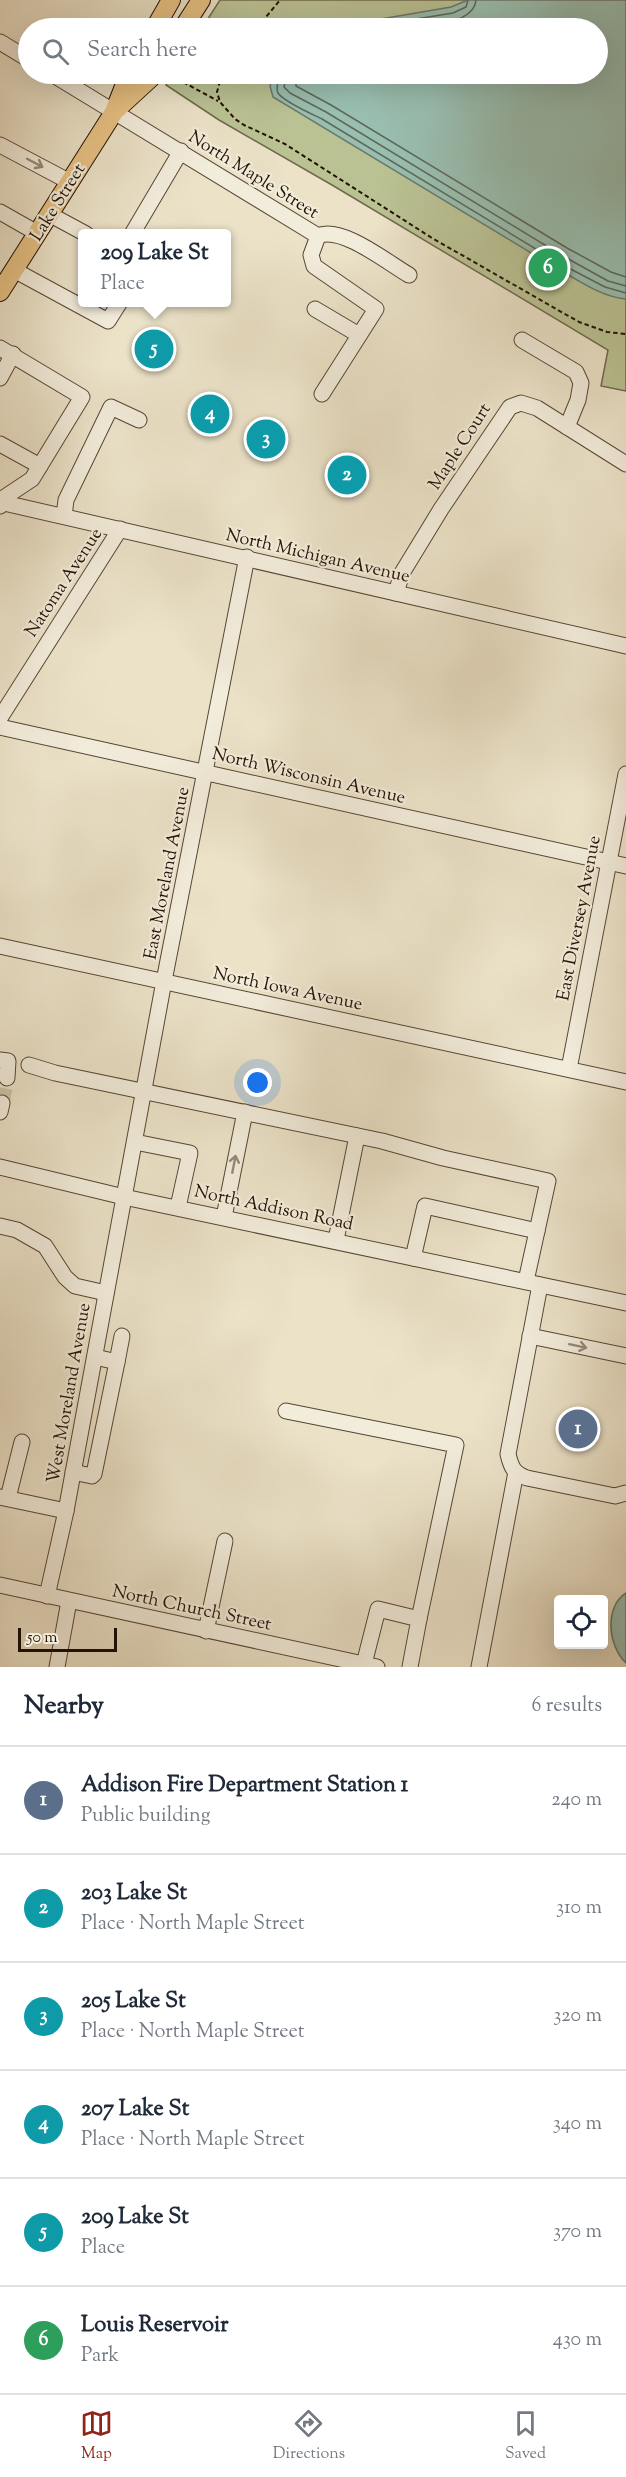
<!DOCTYPE html>
<meta charset="utf-8">
<style>
:root{--surface:#fff;--page:#f6f6f7;--text:#1f2937;--muted:#747a83;--line:#e0e1e3;--accent:#8f2418}
body{margin:0;font-family:"Sorts Mill Goudy",serif;background:var(--page);color:var(--text)}
.controls{position:absolute;right:18px;bottom:18px;display:grid;overflow:hidden;border-radius:6px;box-shadow:0 6px 24px #0002}
.controls button{width:54px;height:54px;display:grid;place-items:center;padding:0;border:0;border-bottom:2px solid var(--line);background:var(--surface);color:var(--text);font:30px sans-serif}
.scale{position:absolute;left:18px;bottom:15px;width:99px;box-sizing:border-box;padding-left:6px;border:3px solid #241202;border-top:0;font-size:16px;line-height:21px;white-space:nowrap;color:#241202;-webkit-text-stroke:4px #f2ecdb;paint-order:stroke}
.you{position:absolute;left:258px;top:1083px;width:21px;height:21px;margin:-15px;border:4px solid #fff;border-radius:50%;background:#1a73e8;box-shadow:0 0 0 9px #1a73e833}
.badge{display:grid;place-items:center;width:39px;height:39px;border-radius:50%;background:var(--accent);color:#fff;font-size:20px;font-weight:700}
.pin{position:absolute;translate:-50% -50%;border:3px solid #fff;box-shadow:0 2px 6px #0006}
.popup{position:absolute;left:78px;top:229px;width:153px;height:78px;box-sizing:border-box;display:grid;place-content:center;border-radius:6px;background:var(--surface);filter:drop-shadow(0 2px 4px #0005);font-size:20px;white-space:nowrap;color:var(--muted)}
.popup b{font-size:22px;color:var(--text)}
.popup::after{content:'';position:absolute;left:50%;top:100%;margin-left:-12px;border:12px solid transparent;border-top-color:var(--surface)}
.list{margin:0;padding:0;list-style:none}
h2{display:flex;justify-content:space-between;align-items:center;height:78px;margin:0;padding:0 24px;font-size:26px}
h2 small{font-size:20px;font-weight:400;color:var(--muted)}
.list li{display:grid;grid-template-columns:39px 1fr auto;gap:18px;align-items:center;box-sizing:border-box;height:108px;padding:0 24px;border-top:2px solid var(--line)}
.list b{display:block;font-size:22px;white-space:nowrap}
.list p{margin:0;font-size:20px;white-space:nowrap;color:var(--muted)}
.list em{font-size:20px;font-style:normal;color:var(--muted)}
.icon{flex:none;width:33px;height:33px;fill:none;stroke:currentColor;stroke-width:2;stroke-linecap:round;stroke-linejoin:round}
.map{position:relative;flex:none;width:626px;height:1667px;overflow:hidden}
.search{position:absolute;background:var(--surface);box-shadow:0 6px 24px #0002;left:18px;right:18px;top:18px;height:66px;display:flex;align-items:center;gap:15px;box-sizing:border-box;padding:0 21px;border-radius:33px;color:var(--muted);font-size:22px}
.sheet{height:726px;background:var(--surface)}
nav{display:flex;justify-content:space-around;align-items:center;box-sizing:border-box;height:84px;border-top:2px solid var(--line);background:var(--surface);font-size:16px;color:var(--muted)}
nav a{display:grid;justify-items:center;gap:3px}
nav .on{color:var(--accent)}
.map>svg:first-child{display:block}
.park{fill:#bac294;stroke:#6f6a4b;stroke-width:1.5}
.water{fill:#99bfb1;stroke:#6a7a6b;stroke-width:1.5}
.lines{fill:none;stroke-linecap:round;stroke-linejoin:round}
.shore{stroke:#5e685a;stroke-width:1.5}
.minor-tunnel{stroke:#cdc3aa;stroke-width:15;stroke-dasharray:15 8;stroke-linecap:butt}
.minor-casing{stroke:#564634;stroke-width:17}
.major-casing{stroke:#241202;stroke-width:20}
.path{stroke:#241202;stroke-width:2;stroke-dasharray:4.5 3;stroke-linecap:butt}
.minor{stroke:#f2ecdb;stroke-width:15}
.major{stroke:#e6c184;stroke-width:18}
.oneway{stroke:#958a79}
.labels{text-anchor:middle;stroke-width:4.5;stroke-linejoin:round;paint-order:stroke}
.street-label{font-size:18px;fill:#241202;stroke:#f2ecdb}
</style>
<div class="map">
<svg width="626" height="1667" viewBox="0 0 626 1667">
<rect width="100%" height="100%" fill="#ebe2c8"/>
<filter id="stains"><feTurbulence type="fractalNoise" baseFrequency=".00333" numOctaves="4"/><feColorMatrix values="0 0 0 0 .2 0 0 0 0 .09 0 0 0 0 .02 0 0 0 .5 -.17"/></filter>
<radialGradient id="worn" r=".72"><stop offset=".6" stop-color="#630" stop-opacity="0"/><stop offset="1" stop-color="#630" stop-opacity=".3"/></radialGradient>
<path class="park" d="M220 0H626V391L601 386 608 350 332 185 219 120 166 85 174 74H598V28H202Z"/>
<g class="water">
<path d="M468 0H626V299C601 297 578 280 556 268L273 97 270 86 275 74H598V28H328L451 7Z"/>
<path d="M626 1593V1663C608 1646 604 1607 626 1593Z"/>
</g>
<g class="lines">
<g class="shore">
<path d="M361 28 453 13 466 7 468 0"/>
<path d="M410 28C428 26 474 24 476 0"/>
<path d="M280 74C279 79 275 88 278 93 284 102 312 114 322 119L559 263 605 287 626 293"/>
<path d="M287 74 284 87 290 93 326 112 563 256 608 281 626 286"/>
<path d="M296 74V86L331 105 567 248 611 272 626 277"/>
</g>
<path class="minor-tunnel" d="M2 1103 7 1078"/>
<g class="minor-casing">
<g id="minor">
<path d="M0 42 28 59"/>
<path d="M52 74 318 236 311 255 314 266 376 309 322 394"/>
<path d="M0 145 70 182"/>
<path d="M0 212 37 233"/>
<path d="M49 214 86 234"/>
<path d="M132 234 181 151"/>
<path d="M318 236C341 225 388 263 409 275"/>
<path d="M14 270 108 321 120 302"/>
<path d="M315 309 359 335"/>
<path d="M522 340 576 372 581 383 578 400 567 427"/>
<path d="M0 348 82 397 32 479 5 497 0 506"/>
<path d="M0 378 13 354"/>
<path d="M0 444 40 466"/>
<path d="M0 502 626 646"/>
<path d="M64 516 66 500 111 407 139 420"/>
<path d="M396 593 402 573 441 509 510 407 521 403 537 408 626 464"/>
<path d="M0 718 120 529"/>
<path d="M0 727 626 866"/>
<path d="M0 946 626 1082"/>
<path d="M0 1060 8 1061 7 1078"/>
<path d="M29 1065 55 1073 382 1141 443 1158 548 1181 537 1231"/>
<path d="M569 1069 626 774"/>
<path d="M0 1112 2 1103"/>
<path d="M135 1142 190 1153 178 1207"/>
<path d="M0 1167 124 1197 626 1303"/>
<path d="M224 1217 245 1112"/>
<path d="M0 1226 17 1230 45 1246 65 1277 75 1286 106 1293"/>
<path d="M336 1240 357 1136"/>
<path d="M413 1258 425 1206 537 1231 526 1281"/>
<path d="M540 1285 508 1454C511 1467 514 1474 527 1478L615 1496 626 1493"/>
<path d="M530 1336 626 1356"/>
<path d="M117 1362 122 1336"/>
<path d="M286 1411 456 1445 419 1619"/>
<path d="M73 1472 92 1476 94 1474 117 1362 95 1357"/>
<path d="M0 1497 66 1511"/>
<path d="M8 1498 22 1442"/>
<path d="M0 1585 377 1667"/>
<path d="M47 1596 66 1511 164 981 247 557"/>
<path d="M206 1631 225 1541"/>
<path d="M364 1664 378 1609 419 1619 410 1667"/>
<path d="M57 1667 69 1601"/>
<path d="M479 1667 516 1472"/>
</g>
</g>
<g class="major-casing">
<g id="major">
<path d="M155 28 171 0"/>
<path d="M183 28 201 0"/>
<path d="M118 108 155 74"/>
<path d="M0 292 114 112 129 74"/>
</g>
</g>
<g class="path">
<path d="M257 28 280 0"/>
<path d="M222 74 217 92 220 102 235 119 244 125 285 144 432 238 579 322 607 332 626 334"/>
<path d="M170 75 218 101"/>
</g>
<use href="#minor" class="minor"/>
<use href="#major" class="major"/>
</g>
<defs><path id="oneway-shaft" d="M-6 0H5M1.5-3L5.5 0L1.5 3" fill="none" stroke-width="1.6" stroke-linecap="round" stroke-linejoin="round" transform="scale(1.5)"/></defs>
<g class="oneway">
<use href="#oneway-shaft" transform="translate(35 163) rotate(28)"/>
<use href="#oneway-shaft" transform="translate(234 1164) rotate(-79)"/>
<use href="#oneway-shaft" transform="translate(578 1346) rotate(12)"/>
</g>
<g class="labels">
<g class="street-label">
<text transform="translate(254 174) rotate(32)" y="6">North Maple Street</text>
<text transform="translate(57 202) rotate(-58)" y="6">Lake Street</text>
<text transform="translate(459 446) rotate(-57)" y="6">Maple Court</text>
<text transform="translate(318 555) rotate(13)" y="6">North Michigan Avenue</text>
<text transform="translate(63 582) rotate(-57)" y="6">Natoma Avenue</text>
<text transform="translate(309 775) rotate(13)" y="6">North Wisconsin Avenue</text>
<text transform="translate(166 873) rotate(-79)" y="6">East Moreland Avenue</text>
<text transform="translate(578 918) rotate(-79)" y="6">East Diversey Avenue</text>
<text transform="translate(288 988) rotate(12)" y="6">North Iowa Avenue</text>
<text transform="translate(274 1207) rotate(12)" y="6">North Addison Road</text>
<text transform="translate(68 1393) rotate(-80)" y="6">West Moreland Avenue</text>
<text transform="translate(192 1607) rotate(12)" y="6">North Church Street</text>
</g>
</g>
<rect width="100%" height="100%" filter="url(#stains)"/>
<rect width="100%" height="100%" fill="url(#worn)"/>
</svg>
<div class="controls">
<button><svg class="icon" aria-label="locate" viewBox="0 0 24 24"><circle cx="12" cy="12" r="6"/><path d="M12 2v4M12 18v4M2 12h4M18 12h4"/></svg></button>
</div>
<div class="scale">50 m</div>
<div class="you"></div>
<div class="pin badge" style="left:578px;top:1429px;background:#5c6f8a">1</div>
<div class="pin badge" style="left:347px;top:475px;background:#0f9aa8">2</div>
<div class="pin badge" style="left:266px;top:439px;background:#0f9aa8">3</div>
<div class="pin badge" style="left:210px;top:414px;background:#0f9aa8">4</div>
<div class="pin badge" style="left:154px;top:349px;background:#0f9aa8">5</div>
<div class="popup"><b>209 Lake St</b>Place</div>
<div class="pin badge" style="left:548px;top:268px;background:#2e9e5b">6</div>
<div class="search"><svg class="icon" aria-label="search" viewBox="0 0 24 24"><circle cx="10" cy="10" r="6"/><path d="M15 15l6 6"/></svg>Search here</div>
</div>
<section class="sheet">
<h2>Nearby<small>6 results</small></h2>
<ul class="list">
<li><span class="badge" style="background:#5c6f8a">1</span><div><b>Addison Fire Department Station 1</b><p>Public building</p></div><em>240 m</em></li>
<li><span class="badge" style="background:#0f9aa8">2</span><div><b>203 Lake St</b><p>Place · North Maple Street</p></div><em>310 m</em></li>
<li><span class="badge" style="background:#0f9aa8">3</span><div><b>205 Lake St</b><p>Place · North Maple Street</p></div><em>320 m</em></li>
<li><span class="badge" style="background:#0f9aa8">4</span><div><b>207 Lake St</b><p>Place · North Maple Street</p></div><em>340 m</em></li>
<li><span class="badge" style="background:#0f9aa8">5</span><div><b>209 Lake St</b><p>Place</p></div><em>370 m</em></li>
<li><span class="badge" style="background:#2e9e5b">6</span><div><b>Louis Reservoir</b><p>Park</p></div><em>430 m</em></li>
</ul>
</section>
<nav>
<a class="on"><svg class="icon" aria-label="map" viewBox="0 0 24 24"><path d="M3 6l6-2 6 2 6-2v14l-6 2-6-2-6 2zM9 4v14M15 6v14"/></svg>Map</a>
<a><svg class="icon" aria-label="directions" viewBox="0 0 24 24"><path d="M12 3l9 9-9 9-9-9zM9 14v-3h6M13 9l2 2-2 2"/></svg>Directions</a>
<a><svg class="icon" aria-label="saved" viewBox="0 0 24 24"><path d="M7 4h10v16l-5-4-5 4z"/></svg>Saved</a>
</nav>
